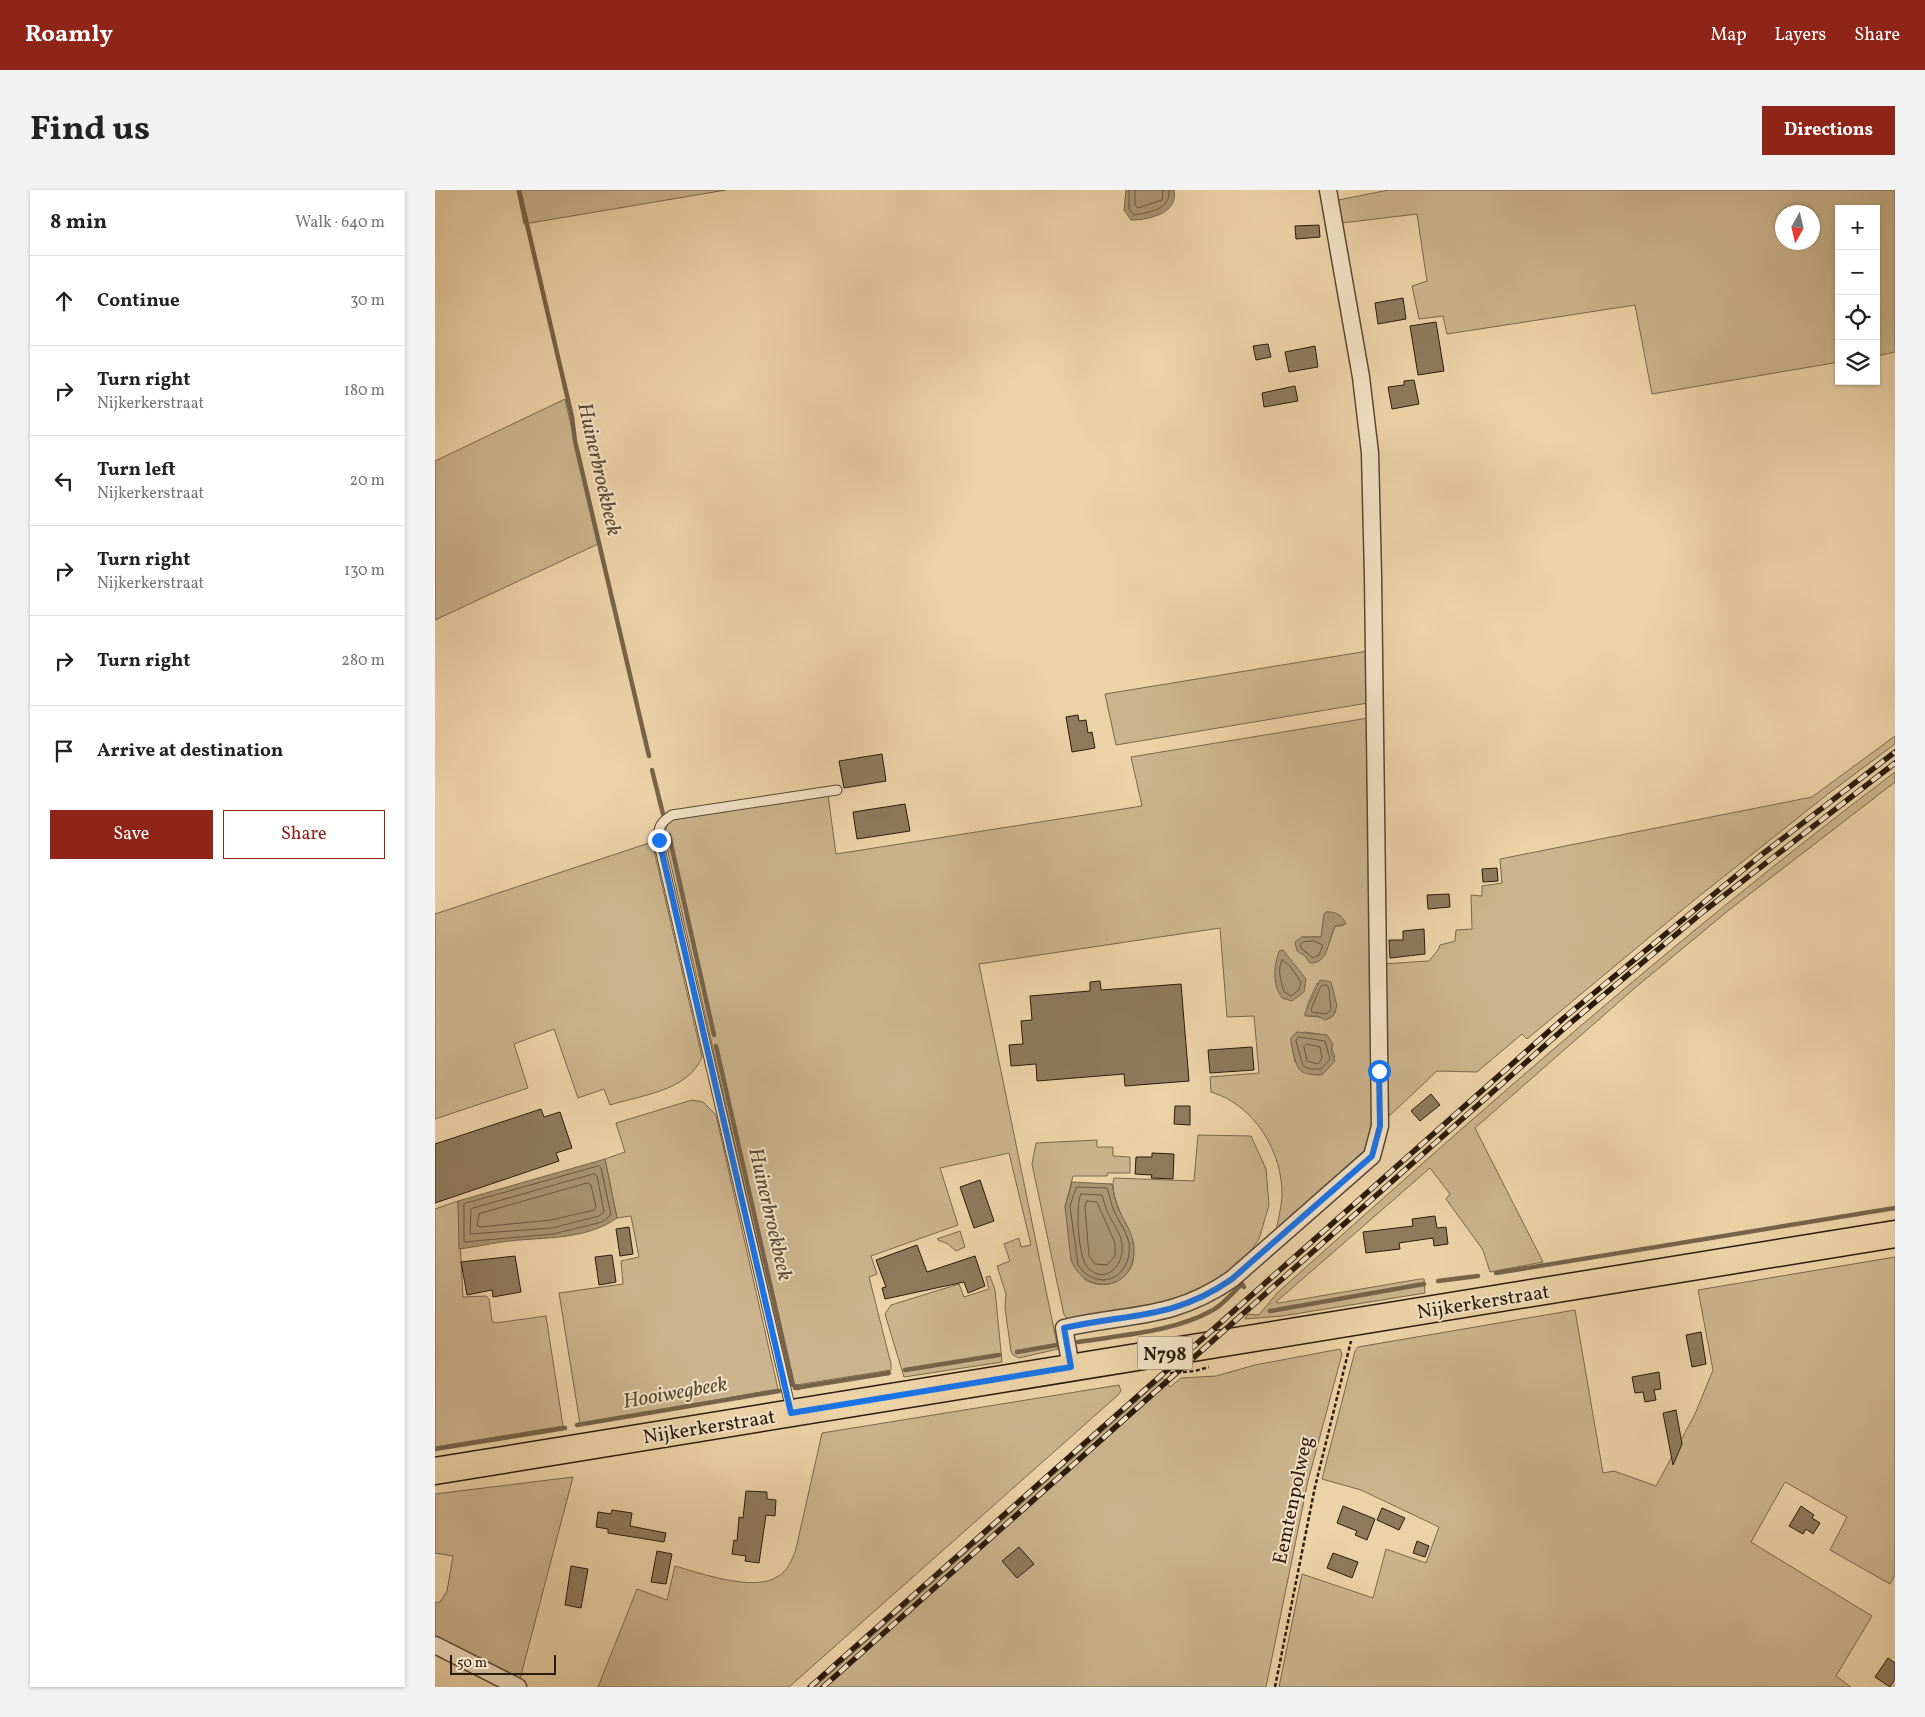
<!DOCTYPE html>
<meta charset="utf-8">
<style>
:root{--surface:#fff;--page:#f2f2f2;--text:#222;--muted:#767676;--line:#e0e0e0;--accent:#8f2418}
body{margin:0;font-family:Vollkorn,serif;background:var(--page);color:var(--text)}
.controls{position:absolute;right:15px;top:15px;display:grid;overflow:hidden;border-radius:0px;box-shadow:0 1px 4px #0004}
.controls button{width:45px;height:45px;display:grid;place-items:center;padding:0;border:0;border-bottom:1px solid var(--line);background:var(--surface);color:var(--text);font:25px sans-serif}
.compass{position:absolute;left:1340px;top:15px;width:45px;height:45px;border-radius:50%;background:var(--surface);box-shadow:0 1px 4px #0004;rotate:188deg}
.scale{position:absolute;left:15px;bottom:12px;width:106px;box-sizing:border-box;padding-left:5px;border:2px solid #2a1a0c;border-top:0;font-size:14px;line-height:18px;white-space:nowrap;color:#2a1a0c;-webkit-text-stroke:4px #f3e2c6;paint-order:stroke}
.stop{position:absolute;width:15px;height:15px;margin:-11px;border:4px solid #1a73e8;border-radius:50%;background:#fff}
.stop.end{background:#1a73e8;border-color:#fff;box-shadow:0 1px 5px #0008}
.list{margin:0;padding:0;list-style:none}
h2{display:flex;justify-content:space-between;align-items:center;height:65px;margin:0;padding:0 20px;font-size:21px}
h2 small{font-size:16px;font-weight:400;color:var(--muted)}
.list li{display:grid;grid-template-columns:32px 1fr auto;gap:15px;align-items:center;box-sizing:border-box;height:90px;padding:0 20px;border-top:1px solid var(--line)}
.list b{display:block;font-size:19px;white-space:nowrap}
.list p{margin:0;font-size:16px;white-space:nowrap;color:var(--muted)}
.list em{font-size:16px;font-style:normal;color:var(--muted)}
.actions{display:flex;gap:10px;padding:15px 20px}
.actions a{flex:1;padding:11px 0;border:1px solid var(--accent);border-radius:0px;text-align:center;font-size:18px;color:var(--accent)}
.actions .main{background:var(--accent);color:#fff}
.icon{flex:none;width:28px;height:28px;fill:none;stroke:currentColor;stroke-width:2;stroke-linecap:round;stroke-linejoin:round}
.map{position:relative;flex:none;width:1460px;height:1497px;overflow:hidden;border-radius:0px}
header{display:flex;align-items:center;gap:30px;box-sizing:border-box;height:70px;padding:0 25px;background:var(--accent);color:#fff}
header strong{font-size:24px}
nav{display:flex;gap:28px;margin-inline-start:auto;font-size:18px}
.intro{display:flex;align-items:center;justify-content:space-between;box-sizing:border-box;height:120px;padding:0 30px}
h1{margin:0;font-size:35px}
.button{padding:12px 22px;border-radius:0px;background:var(--accent);color:#fff;font-size:18px;font-weight:700}
main{display:flex;gap:30px;padding:0 30px}
aside{flex:1;background:var(--surface);border-radius:0px;box-shadow:0 1px 4px #0004}
.map>svg:first-child{display:block}
.green{fill:#cbb48d;stroke:#7a674c;fill-rule:evenodd}
.water{fill:#aa9472;stroke:#776349}
.lines{fill:none;stroke-linecap:round;stroke-linejoin:round}
.shore{stroke:#6a573f;stroke-width:1}
.stream{stroke:#776349;stroke-width:4.5}
.building{fill:#8f7a5d;stroke:#2a1a0c}
.service-casing{stroke:#5a4833;stroke-width:11}
.minor-casing{stroke:#5a4833;stroke-width:19}
.primary-casing{stroke:#2a1a0c;stroke-width:29}
.path{stroke:#2a1a0c;stroke-width:2.5;stroke-dasharray:4 2.5;stroke-linecap:butt}
.service{stroke:#f3e2c6;stroke-width:9}
.minor{stroke:#f3e2c6;stroke-width:16}
.primary{stroke:#ecd3a7;stroke-width:26}
.rail-casing{stroke:#2a1a0c;stroke-width:5.5}
.rail{stroke:#f3e2c6;stroke-width:4;stroke-dasharray:11;stroke-linecap:butt}
.route{stroke:#1a73e8;stroke-width:6}
.labels{text-anchor:middle;stroke-width:4;stroke-linejoin:round;paint-order:stroke}
.shield{fill:#f3e2c6;stroke:#665644;stroke-width:1}
.shield-label{font-size:19px;font-weight:bold;fill:#2a1a0c}
.street-label{font-size:20px;fill:#2a1a0c;stroke:#f3e2c6}
.water-label{font-size:21px;font-style:italic;fill:#5d4b35;stroke:#f3e2c6}
</style>
<header>
<strong>Roamly</strong>
<nav><a>Map</a><a>Layers</a><a>Share</a></nav>
</header>
<div class="intro"><h1>Find us</h1><a class="button">Directions</a></div>
<main>
<aside>
<h2>8 min<small>Walk · 640 m</small></h2>
<ul class="list">
<li><svg class="icon" aria-label="ahead" viewBox="0 0 24 24"><path d="M12 20V5M6 11l6-6 6 6"/></svg><div><b>Continue</b></div><em>30 m</em></li>
<li><svg class="icon" aria-label="right" viewBox="0 0 24 24"><path d="M7 20v-9h11M14 6l5 5-5 5"/></svg><div><b>Turn right</b><p>Nijkerkerstraat</p></div><em>180 m</em></li>
<li><svg class="icon" aria-label="left" viewBox="0 0 24 24"><path d="M17 20v-9H6M10 6l-5 5 5 5"/></svg><div><b>Turn left</b><p>Nijkerkerstraat</p></div><em>20 m</em></li>
<li><svg class="icon" aria-label="right" viewBox="0 0 24 24"><path d="M7 20v-9h11M14 6l5 5-5 5"/></svg><div><b>Turn right</b><p>Nijkerkerstraat</p></div><em>130 m</em></li>
<li><svg class="icon" aria-label="right" viewBox="0 0 24 24"><path d="M7 20v-9h11M14 6l5 5-5 5"/></svg><div><b>Turn right</b></div><em>280 m</em></li>
<li><svg class="icon" aria-label="arrive" viewBox="0 0 24 24"><path d="M6 21V4h12l-3 4 3 4H6"/></svg><div><b>Arrive at destination</b></div></li>
</ul>
<div class="actions"><a class="main">Save</a><a>Share</a></div>
</aside>
<div class="map">
<svg width="1460" height="1497" viewBox="0 0 1460 1497">
<rect width="100%" height="100%" fill="#ecd3a7"/>
<filter id="stains"><feTurbulence type="fractalNoise" baseFrequency=".004" numOctaves="4"/><feColorMatrix values="0 0 0 0 .2 0 0 0 0 .09 0 0 0 0 .02 0 0 0 .5 -.17"/></filter>
<radialGradient id="worn" r=".72"><stop offset=".6" stop-color="#630" stop-opacity="0"/><stop offset="1" stop-color="#630" stop-opacity=".3"/></radialGradient>
<g class="green">
<path d="M82 0H291L89 34Z"/>
<path d="M954 0H1460V162L1441 166V19H1404V172L1217 204 1200 115 1012 144 1008 126 984 129 977 96 992 91 982 24 907 33 898 11ZM1348 22H1378V52H1348Z"/>
<path d="M130 209 163 354 0 430V271Z"/>
<path d="M933 461V513L681 555 670 504Z"/>
<path d="M933 528 938 954 840 1044C843 1032 846 1019 847 1006 848 963 820 915 776 902L775 887 824 883 819 826 792 827 785 738 544 774 623 1159 584 1168 578 1165 576 1161 570 1118 571 1104 562 1076 575 1071 569 1054 584 1048 586 1057 596 1055 574 963 505 978 523 1035 436 1066 442 1084 434 1087 456 1174V1180L355 1196 229 644 233 633 237 630 393 605 401 664 707 616 696 567ZM905 725 908 736H900L892 759 871 767 867 747H886ZM882 793 901 822 895 828 873 826 872 816ZM869 842 892 845 900 867 860 872 856 851Z"/>
<path d="M1460 546V554L1393 604 1258 711 1092 849 1087 844 1042 882 1002 881 951 929 946 774 994 771 1003 760 1005 755 1020 751 1021 740 1037 739 1036 705 1047 706V696L1067 693 1065 669 1377 607Z"/>
<path d="M1460 582V592L1294 720 1201 797 1040 938 1108 1072 1055 1082 1048 1060 1011 1009 1015 1004 995 978 841 1112 844 1113 985 1089H989L990 1103 847 1126 810 1129 813 1124 824 1125 842 1103C1043 923 1244 745 1460 582Z"/>
<path d="M217 652 267 867C253 901 207 905 175 915L169 899 143 908 119 839 79 854 93 898 0 929V724Z"/>
<path d="M257 910 268 912 281 925 343 1199 145 1234 124 1103 188 1094 186 1071 204 1067 196 1026 182 1028 170 969 190 962 181 933Z"/>
<path d="M763 945 816 946 831 979 834 1015 824 1049 808 1072 748 1112 633 1129 629 1125 597 974 601 953 662 950V957H678V966L695 967V983H673L672 986H638L630 1017 650 1090C660 1095 672 1097 683 1090 724 1067 670 1017 679 988L759 991Z"/>
<path d="M23 1011 28 1107 51 1106 54 1109 57 1131 60 1133 111 1126 128 1236 0 1257V1019Z"/>
<path d="M525 1041 530 1057 521 1061 513 1054 503 1050 502 1049Z"/>
<path d="M1460 1067V1385L1455 1394 1395 1360 1412 1327 1350 1292 1316 1352 1437 1426 1401 1486 1416 1497H844L867 1384 938 1408 951 1359 991 1373 1004 1337 926 1300 887 1289 920 1161 923 1157 1140 1120 1168 1283 1179 1281 1221 1296 1260 1224 1278 1180 1263 1100Z"/>
<path d="M555 1086 560 1100 567 1172 469 1187 450 1124 456 1115 524 1094 529 1107 554 1099 551 1087Z"/>
<path d="M905 1159 907 1164 873 1291 831 1497H380L728 1188 735 1197 746 1188 781 1186 820 1175Z"/>
<path d="M684 1195 686 1201 683 1205 354 1497H163L202 1399 232 1410 240 1376C265 1383 318 1402 342 1387 353 1381 357 1370 361 1359L387 1243Z"/>
<path d="M138 1287 85 1489 0 1446V1413L5 1412 12 1401 18 1366 0 1363V1304Z"/>
</g>
<g class="water">
<path d="M691 0H739C744 23 714 30 696 30L689 20Z"/>
<path d="M891 722C900 721 908 726 911 734L900 736C893 749 894 774 875 773L870 766 862 761 860 752 867 747H886L889 724Z"/>
<path d="M848 760 871 789 869 802 857 811 847 808C837 794 839 776 844 761Z"/>
<path d="M885 790 896 792 902 816 898 826 890 830 883 826H870V823Z"/>
<path d="M862 842 892 845 898 854 896 860 900 871 887 885C880 885 869 885 864 879 861 876 855 852 856 848 858 845 860 844 862 842Z"/>
<path d="M170 969 182 1028C151 1050 110 1047 74 1051 57 1053 41 1057 24 1059L23 1011Z"/>
<path d="M637 992 677 994C679 1003 680 1012 684 1020 691 1035 700 1046 699 1063 697 1102 649 1105 636 1070L630 1017Z"/>
</g>
<g class="lines">
<g class="shore">
<path d="M694 0V19L699 25C715 22 736 20 734 0"/>
<path d="M700 0V15L703 18 727 10 728 0"/>
<path d="M879 751 888 755 884 765 878 768 867 759 865 755 868 752Z"/>
<path d="M847 770 855 776 866 792 864 800 856 806 849 802C846 792 842 779 847 770Z"/>
<path d="M892 795 894 799 896 820 891 824 877 822 876 819 886 796Z"/>
<path d="M864 847 890 851 895 869 886 879H875L868 876 861 851Z"/>
<path d="M872 854 885 857 887 868 883 874 872 871 869 857Z"/>
<path d="M164 976 166 978 176 1025 167 1032 118 1044 29 1052V1014Z"/>
<path d="M159 984 162 986 169 1022 164 1026 117 1038 35 1044 36 1019Z"/>
<path d="M153 993 156 995 161 1017 159 1020 116 1030 45 1037 42 1035 44 1024Z"/>
<path d="M642 997 672 998C675 1006 676 1014 679 1021 683 1030 690 1039 693 1049 698 1067 689 1088 669 1090 658 1090 649 1084 643 1075L635 1016Z"/>
<path d="M646 1004 667 1005C669 1011 670 1017 673 1023 677 1033 686 1043 687 1054 690 1074 671 1096 653 1078 643 1068 640 1016 646 1004Z"/>
<path d="M652 1011 662 1012 680 1053V1066L672 1075 660 1074 654 1066 650 1017Z"/>
</g>
<g class="stream">
<path d="M84 0 137 227 140 251 214 566"/>
<path d="M217 580 228 624"/>
<path d="M234 645 279 845"/>
<path d="M281 856 358 1195 363 1198"/>
<path d="M1061 1083 1460 1018"/>
<path d="M1003 1091 1043 1086"/>
<path d="M835 1121 989 1094"/>
<path d="M643 1152C687 1145 739 1142 778 1120 789 1114 798 1102 807 1094L809 1097"/>
<path d="M582 1162 622 1155"/>
<path d="M470 1180 564 1165"/>
<path d="M360 1198 454 1183"/>
<path d="M142 1235 344 1201"/>
<path d="M0 1259 130 1238"/>
</g>
</g>
<g class="building">
<path d="M884 35 885 47 861 49 860 36Z"/>
<path d="M968 108 971 129 943 134 940 113Z"/>
<path d="M1001 132 1009 181 983 185 975 136Z"/>
<path d="M833 154 836 167 821 170 818 156Z"/>
<path d="M880 156 883 177 854 182 850 162Z"/>
<path d="M979 190 984 214 957 219 953 197 969 195V191Z"/>
<path d="M860 196 863 211 829 217 827 203Z"/>
<path d="M643 525 644 531 651 530 653 543 657 542 660 558 637 562 631 527Z"/>
<path d="M447 564 451 591 409 598 404 571Z"/>
<path d="M470 614 475 641 422 649 418 622Z"/>
<path d="M1062 678 1063 691 1048 692 1047 679Z"/>
<path d="M1014 704 1015 717 993 719 992 705Z"/>
<path d="M989 739 990 764 955 768 954 750H968V741Z"/>
<path d="M665 791 666 800 746 794 754 891 690 896 689 884 602 891 601 874 576 876 574 855 588 854 586 831 597 830 595 806 655 801V792Z"/>
<path d="M817 857 819 880 775 883 773 860Z"/>
<path d="M996 904 1005 915 985 931 976 921Z"/>
<path d="M740 916H755V935L739 934Z"/>
<path d="M106 919 109 927 125 922 137 958 121 963 124 971 0 1013V954Z"/>
<path d="M717 963 739 964 738 989 716 988 717 985 700 984 701 967H717Z"/>
<path d="M545 990 559 1031 539 1038 525 997Z"/>
<path d="M1000 1026 1002 1038 1011 1037 1013 1054 999 1056 998 1048 964 1053 965 1059 931 1063 928 1042 978 1036 977 1029Z"/>
<path d="M194 1037 198 1064 185 1066 181 1039Z"/>
<path d="M482 1055 492 1082 540 1066 550 1096 533 1103 529 1092 450 1109 447 1098 451 1097 441 1070Z"/>
<path d="M177 1065 181 1092 164 1095 160 1067Z"/>
<path d="M80 1066 86 1102 58 1107 57 1100 32 1105 26 1072Z"/>
<path d="M1266 1142 1271 1174 1257 1177 1251 1145Z"/>
<path d="M1224 1182 1226 1199 1219 1200 1221 1210 1210 1212 1208 1202 1200 1203 1197 1187Z"/>
<path d="M1241 1220 1247 1254 1238 1275 1228 1223Z"/>
<path d="M311 1301 332 1302V1309L341 1310 340 1326 331 1325 324 1373 310 1371 311 1366 297 1364 299 1350 302 1351 304 1327 308 1328Z"/>
<path d="M908 1316 940 1329 932 1350 920 1345 922 1341 902 1333Z"/>
<path d="M1366 1316 1379 1325 1377 1328 1385 1333 1378 1344 1371 1339 1368 1344 1354 1336Z"/>
<path d="M947 1318 970 1328 964 1340 942 1330Z"/>
<path d="M177 1320 197 1323 195 1336 231 1343 229 1352 173 1343V1339L161 1337 163 1322 176 1324Z"/>
<path d="M982 1351 994 1356 990 1367 978 1363Z"/>
<path d="M584 1357 599 1374 582 1388 567 1371Z"/>
<path d="M222 1361 237 1364 231 1394 216 1392Z"/>
<path d="M898 1363 923 1372 917 1388 892 1378Z"/>
<path d="M136 1376 153 1379 146 1418 130 1415Z"/>
<path d="M1453 1468 1460 1473V1489L1455 1497 1440 1487Z"/>
</g>
<g class="lines">
<g class="service-casing">
<path id="service" d="M356 1220 223 650C223 637 226 632 237 625L402 600"/>
</g>
<g class="minor-casing">
<g id="minor">
<path d="M636 1177 629 1138C694 1123 738 1130 797 1089L937 966 945 936 938 386 935 263 926 187 893 0"/>
<path d="M0 1455 83 1497"/>
</g>
</g>
<g class="primary-casing">
<path id="primary" d="M0 1281 1460 1044"/>
</g>
<g class="path">
<path d="M735 1183 760 1181 774 1177"/>
<path d="M840 1497 880 1297 916 1151"/>
</g>
<use href="#service" class="service"/>
<use href="#minor" class="minor"/>
<use href="#primary" class="primary"/>
<g class="rail-casing">
<g id="rail">
<path d="M375 1497 1130 827 1325 666 1460 562"/>
<path d="M388 1497 1133 835 1269 721 1460 573"/>
</g>
</g>
<use href="#rail" class="rail"/>
</g>
<g class="lines">
<path class="route" d="M224 650 356 1223 636 1177 629 1138C694 1123 738 1130 797 1089L937 966 945 936 944 881"/>
</g>
<g class="labels">
<rect class="shield" x="702.5" y="1146.5" width="55" height="33" rx="4"/>
<g class="shield-label">
<text x="730" y="1170">N798</text>
</g>
<g class="street-label">
<text transform="translate(1048 1111) rotate(-9)" y="7">Nijkerkerstraat</text>
<text transform="translate(274 1236) rotate(-9)" y="7">Nijkerkerstraat</text>
<text transform="translate(857 1310) rotate(-78)" y="7">Eemtenpolweg</text>
</g>
<g class="water-label">
<text transform="translate(165 279) rotate(77)" y="7">Huinerbroekbeek</text>
<text transform="translate(336 1024) rotate(77)" y="7">Huinerbroekbeek</text>
<text transform="translate(240 1202) rotate(-10)" y="7">Hooiwegbeek</text>
</g>
</g>
<rect width="100%" height="100%" filter="url(#stains)"/>
<rect width="100%" height="100%" fill="url(#worn)"/>
</svg>
<div class="controls">
<button>+</button>
<button>−</button>
<button><svg class="icon" aria-label="locate" viewBox="0 0 24 24"><circle cx="12" cy="12" r="6"/><path d="M12 2v4M12 18v4M2 12h4M18 12h4"/></svg></button>
<button><svg class="icon" aria-label="layers" viewBox="0 0 24 24"><path d="M12 4l9 5-9 5-9-5zM3 14l9 5 9-5"/></svg></button>
</div>
<svg class="compass" viewBox="-18 -18 36 36"><path d="M0-13l5 13h-10z" fill="#e53935"/><path d="M0 13l5-13h-10z" fill="#767676"/></svg>
<div class="scale">50 m</div>
<div class="stop" style="left:944px;top:881px"></div>
<div class="stop end" style="left:224px;top:650px"></div>
</div>
</main>
